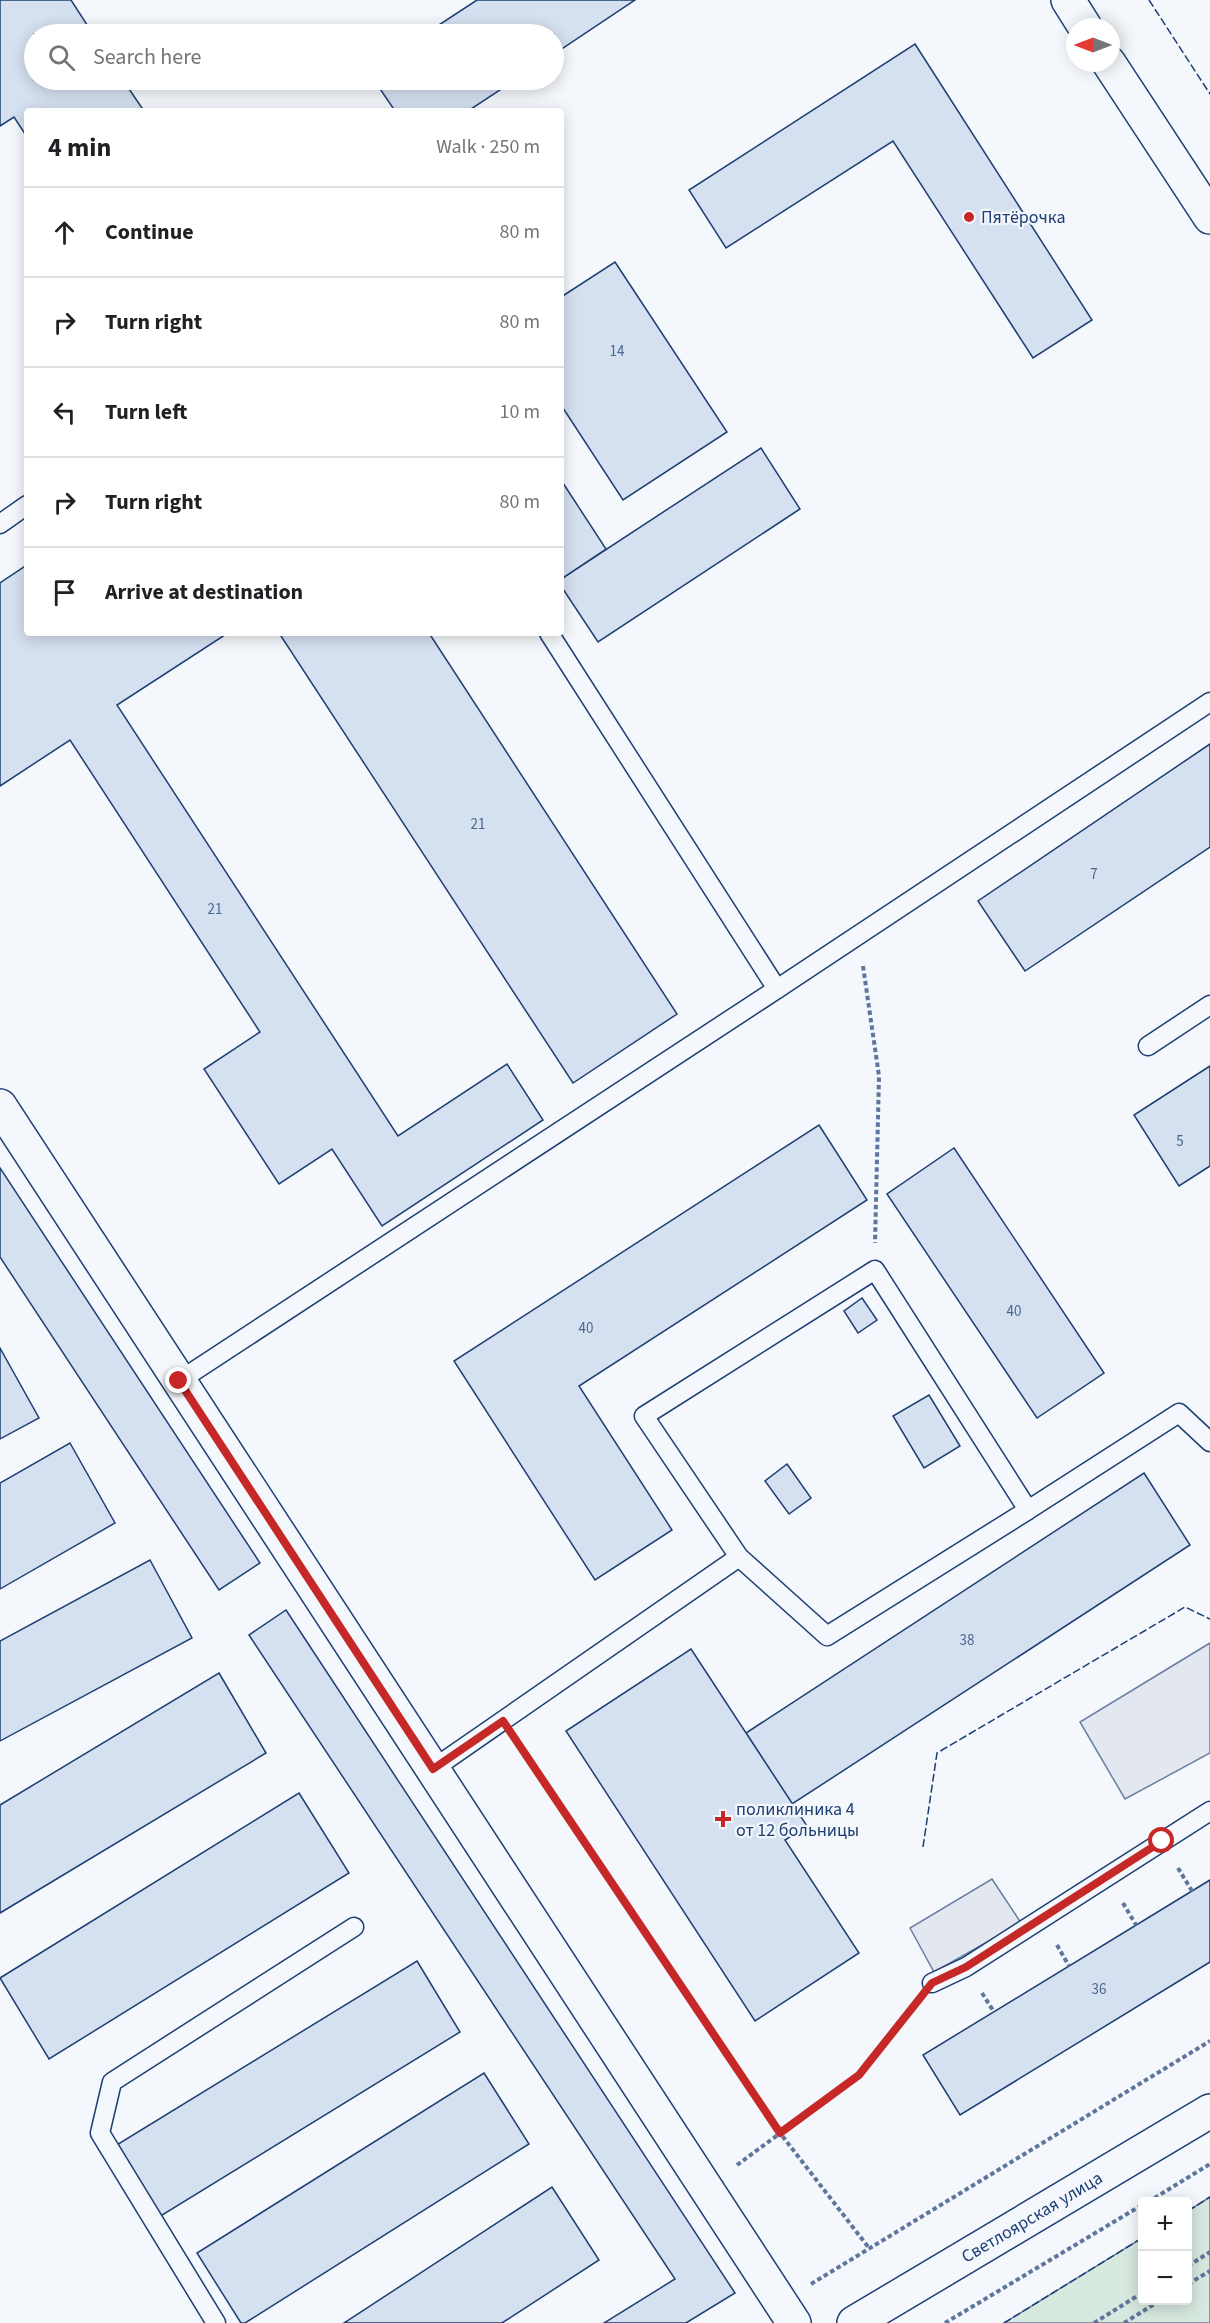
<!DOCTYPE html>
<meta charset="utf-8">
<style>
:root{--surface:#fff;--page:#f6f6f6;--text:#202124;--muted:#757577;--line:#e0e0e0}
body{margin:0;font-family:"Source Sans 3",sans-serif;background:var(--page);color:var(--text)}
.controls{position:absolute;right:18px;bottom:18px;display:grid;overflow:hidden;border-radius:6px;box-shadow:0 3px 15px #0003}
.controls button{width:54px;height:54px;display:grid;place-items:center;padding:0;border:0;border-bottom:2px solid var(--line);background:var(--surface);color:var(--text);font:30px sans-serif}
.compass{position:absolute;left:1066px;top:18px;width:54px;height:54px;border-radius:50%;background:var(--surface);box-shadow:0 3px 15px #0003;rotate:270deg}
.stop{position:absolute;width:18px;height:18px;margin:-14px;border:4px solid #c62828;border-radius:50%;background:#fff}
.stop.end{background:#c62828;border-color:#fff;box-shadow:0 2px 6px #0008}
.list{margin:0;padding:0;list-style:none}
h2{display:flex;justify-content:space-between;align-items:center;height:78px;margin:0;padding:0 24px;font-size:26px}
h2 small{font-size:20px;font-weight:400;color:var(--muted)}
.list li{display:grid;grid-template-columns:39px 1fr auto;gap:18px;align-items:center;box-sizing:border-box;height:90px;padding:0 24px;border-top:2px solid var(--line)}
.list b{display:block;font-size:22px;white-space:nowrap}
.list em{font-size:20px;font-style:normal;color:var(--muted)}
.icon{flex:none;width:33px;height:33px;fill:none;stroke:currentColor;stroke-width:2;stroke-linecap:round;stroke-linejoin:round}
.map{position:relative;flex:none;width:1210px;height:2323px;overflow:hidden}
.search{position:absolute;background:var(--surface);box-shadow:0 3px 15px #0003;left:24px;top:24px;width:540px;height:66px;display:flex;align-items:center;gap:15px;box-sizing:border-box;padding:0 21px;border-radius:33px;color:var(--muted);font-size:22px}
.panel{position:absolute;background:var(--surface);box-shadow:0 3px 15px #0003;left:24px;top:108px;width:540px;height:528px;border-radius:6px}
.map>svg:first-child{display:block}
.green{fill:#d7e8df;stroke:#687fa3;stroke-width:1.5}
.parking{fill:#e3e8f0;stroke:#687fa3;stroke-width:1.5}
.building{fill:#d5e0f0;stroke:#1d3f73;stroke-width:1.5}
.lines{fill:none;stroke-linecap:round;stroke-linejoin:round}
.service-casing{stroke:#1d3f73;stroke-width:21}
.minor-casing{stroke:#1d3f73;stroke-width:36}
.secondary-casing{stroke:#1d3f73;stroke-width:36}
.path{stroke:#5e769c;stroke-width:4;stroke-dasharray:4.5 3;stroke-linecap:butt}
.service{stroke:#f4f7fb;stroke-width:18}
.minor{stroke:#f4f7fb;stroke-width:33}
.secondary{stroke:#f4f7fb;stroke-width:33}
.fence{stroke:#1d3f73;stroke-width:1.5;stroke-dasharray:8 3;stroke-linecap:butt}
.route{stroke:#c62828;stroke-width:8}
.poi-dot{fill:#c62828;stroke:#f4f7fb;stroke-width:2}
.labels{text-anchor:middle;stroke-width:4.5;stroke-linejoin:round;paint-order:stroke}
.number-label{font-size:15px;fill:#4b6792}
.poi-label{font-size:18px;fill:#1d3f73;stroke:#f4f7fb;text-anchor:start}
.street-label{font-size:18px;fill:#1d3f73;stroke:#f4f7fb}
</style>
<div class="map">
<svg width="1210" height="2323" viewBox="0 0 1210 2323">
<rect width="100%" height="100%" fill="#f4f7fb"/>
<path class="green" d="M1210 2197V2323H1004L1142 2238V2300H1188V2211Z"/>
<g class="parking">
<path d="M1210 1643V1753L1125 1799 1080 1722Z"/>
<path d="M992 1879 1021 1923 934 1972 910 1928Z"/>
</g>
<g class="building">
<path d="M0 0H71L93 34H34V80H123L144 111H27V137L14 117 0 126Z"/>
<path d="M477 0H635L554 54V34H425Z"/>
<path d="M915 44 1092 320 1033 358 893 141 726 248 689 190Z"/>
<path d="M374 80H515L468 111H395Z"/>
<path d="M615 262 727 432 623 500 561 405V297Z"/>
<path d="M761 448 800 509 598 642 561 586V579Z"/>
<path d="M561 480 606 549 561 579Z"/>
<path d="M27 565V633H228L117 705 398 1136 507 1064 543 1120 382 1226 332 1149 279 1184 204 1069 260 1032 70 740 0 786V583Z"/>
<path d="M279 633H429L677 1014 573 1083Z"/>
<path d="M1210 744V847L1025 971 978 901Z"/>
<path d="M1210 1066V1166L1179 1186 1134 1115Z"/>
<path d="M819 1125 867 1200 579 1386 672 1530 595 1580 454 1361Z"/>
<path d="M954 1148 1104 1373 1037 1418 887 1194Z"/>
<path d="M0 1168 260 1563 219 1590 0 1257Z"/>
<path d="M862 1298 877 1320 858 1333 844 1311Z"/>
<path d="M0 1348 39 1418 0 1439Z"/>
<path d="M929 1395 960 1446 924 1468 893 1416Z"/>
<path d="M70 1443 115 1523 0 1589V1483Z"/>
<path d="M787 1464 811 1498 789 1514 765 1481Z"/>
<path d="M1144 1473 1190 1545 792 1804 746 1733Z"/>
<path d="M150 1560 192 1638 0 1741V1641Z"/>
<path d="M286 1610 735 2293 686 2323H604L675 2279 249 1635Z"/>
<path d="M691 1649 807 1826 785 1840 859 1953 755 2021 566 1731Z"/>
<path d="M219 1673 266 1753 0 1913V1805Z"/>
<path d="M299 1793 349 1873 49 2059 0 1978Z"/>
<path d="M1210 1880V1962L960 2115 923 2055Z"/>
<path d="M417 1961 460 2032 159 2217 115 2146Z"/>
<path d="M484 2073 529 2144 245 2323H241L197 2253Z"/>
<path d="M552 2187 599 2260 502 2323H344Z"/>
</g>
<g class="lines">
<g class="service-casing">
<g id="service">
<path d="M0 524 27 505"/>
<path d="M777 989 1210 702"/>
<path d="M1148 1046 1210 1005"/>
<path d="M179 1381 777 989 549 633"/>
<path d="M1028 1510 1179 1413 1210 1442"/>
<path d="M433 1769 739 1557 644 1416 875 1270 1028 1510 827 1636 739 1557"/>
<path d="M932 1983 966 1967 1210 1811"/>
<path d="M216 2323 100 2133 112 2082 354 1927"/>
</g>
</g>
<g class="minor-casing">
<g id="minor">
<path d="M1068 0 1085 27"/>
<path d="M1109 63 1210 217"/>
<path d="M0 1106 794 2323"/>
</g>
</g>
<g class="secondary-casing">
<g id="secondary">
<path id="s1" d="M854 2323 1210 2111"/>
</g>
</g>
<g class="path">
<path d="M863 966 879 1076 875 1243"/>
<path d="M519 1744 780 2133 869 2248"/>
<path d="M1178 1868 1192 1891"/>
<path d="M1123 1903 1136 1925"/>
<path d="M1057 1945 1069 1966"/>
<path d="M982 1993 994 2012"/>
<path d="M737 2165 859 2075 915 2005"/>
<path d="M1148 2202 1210 2164"/>
<path d="M1188 2266 1210 2252"/>
<path d="M811 2284 1210 2041"/>
<path d="M1188 2284 1210 2271"/>
<path d="M945 2323 1142 2205"/>
<path d="M1094 2323 1142 2293"/>
<path d="M1124 2323 1161 2300"/>
</g>
<use href="#service" class="service"/>
<use href="#minor" class="minor"/>
<use href="#secondary" class="secondary"/>
<g class="fence">
<path d="M1149 0 1210 94"/>
<path d="M923 1847 937 1753 1185 1607 1210 1619"/>
<path d="M1188 2211 1210 2197"/>
<path d="M1004 2323 1142 2238"/>
</g>
</g>
<g class="lines">
<path class="route" d="M179 1381 433 1769 503 1721 780 2133 859 2075 932 1983 966 1967 1162 1841"/>
</g>
<g class="poi-dot">
<circle cx="969" cy="217" r="6"/>
<path d="M720 1810h6v6h6v6h-6v6h-6v-6h-6v-6h6z"/>
</g>
<g class="labels">
<g class="number-label">
<text x="617" y="356">14</text>
<text x="478" y="829">21</text>
<text x="1094" y="879">7</text>
<text x="215" y="914">21</text>
<text x="1180" y="1146">5</text>
<text x="1014" y="1316">40</text>
<text x="586" y="1333">40</text>
<text x="967" y="1645">38</text>
<text x="1099" y="1994">36</text>
</g>
<g class="poi-label">
<text x="981" y="223">Пятёрочка</text>
<text x="736" y="1815">поликлиника 4<tspan x="736" dy="21">от 12 больницы</tspan></text>
</g>
<g class="street-label">
<text dy="6" stroke="none"><textPath href="#s1" startOffset="207">Светлоярская улица</textPath></text>
</g>
</g>
</svg>
<div class="controls">
<button>+</button>
<button>−</button>
</div>
<svg class="compass" viewBox="-18 -18 36 36"><path d="M0-13l5 13h-10z" fill="#e53935"/><path d="M0 13l5-13h-10z" fill="#757577"/></svg>
<div class="stop" style="left:1162px;top:1841px"></div>
<div class="stop end" style="left:179px;top:1381px"></div>
<div class="search"><svg class="icon" aria-label="search" viewBox="0 0 24 24"><circle cx="10" cy="10" r="6"/><path d="M15 15l6 6"/></svg>Search here</div>
<section class="panel">
<h2>4 min<small>Walk · 250 m</small></h2>
<ul class="list">
<li><svg class="icon" aria-label="ahead" viewBox="0 0 24 24"><path d="M12 20V5M6 11l6-6 6 6"/></svg><div><b>Continue</b></div><em>80 m</em></li>
<li><svg class="icon" aria-label="right" viewBox="0 0 24 24"><path d="M7 20v-9h11M14 6l5 5-5 5"/></svg><div><b>Turn right</b></div><em>80 m</em></li>
<li><svg class="icon" aria-label="left" viewBox="0 0 24 24"><path d="M17 20v-9H6M10 6l-5 5 5 5"/></svg><div><b>Turn left</b></div><em>10 m</em></li>
<li><svg class="icon" aria-label="right" viewBox="0 0 24 24"><path d="M7 20v-9h11M14 6l5 5-5 5"/></svg><div><b>Turn right</b></div><em>80 m</em></li>
<li><svg class="icon" aria-label="arrive" viewBox="0 0 24 24"><path d="M6 21V4h12l-3 4 3 4H6"/></svg><div><b>Arrive at destination</b></div></li>
</ul>
</section>
</div>
